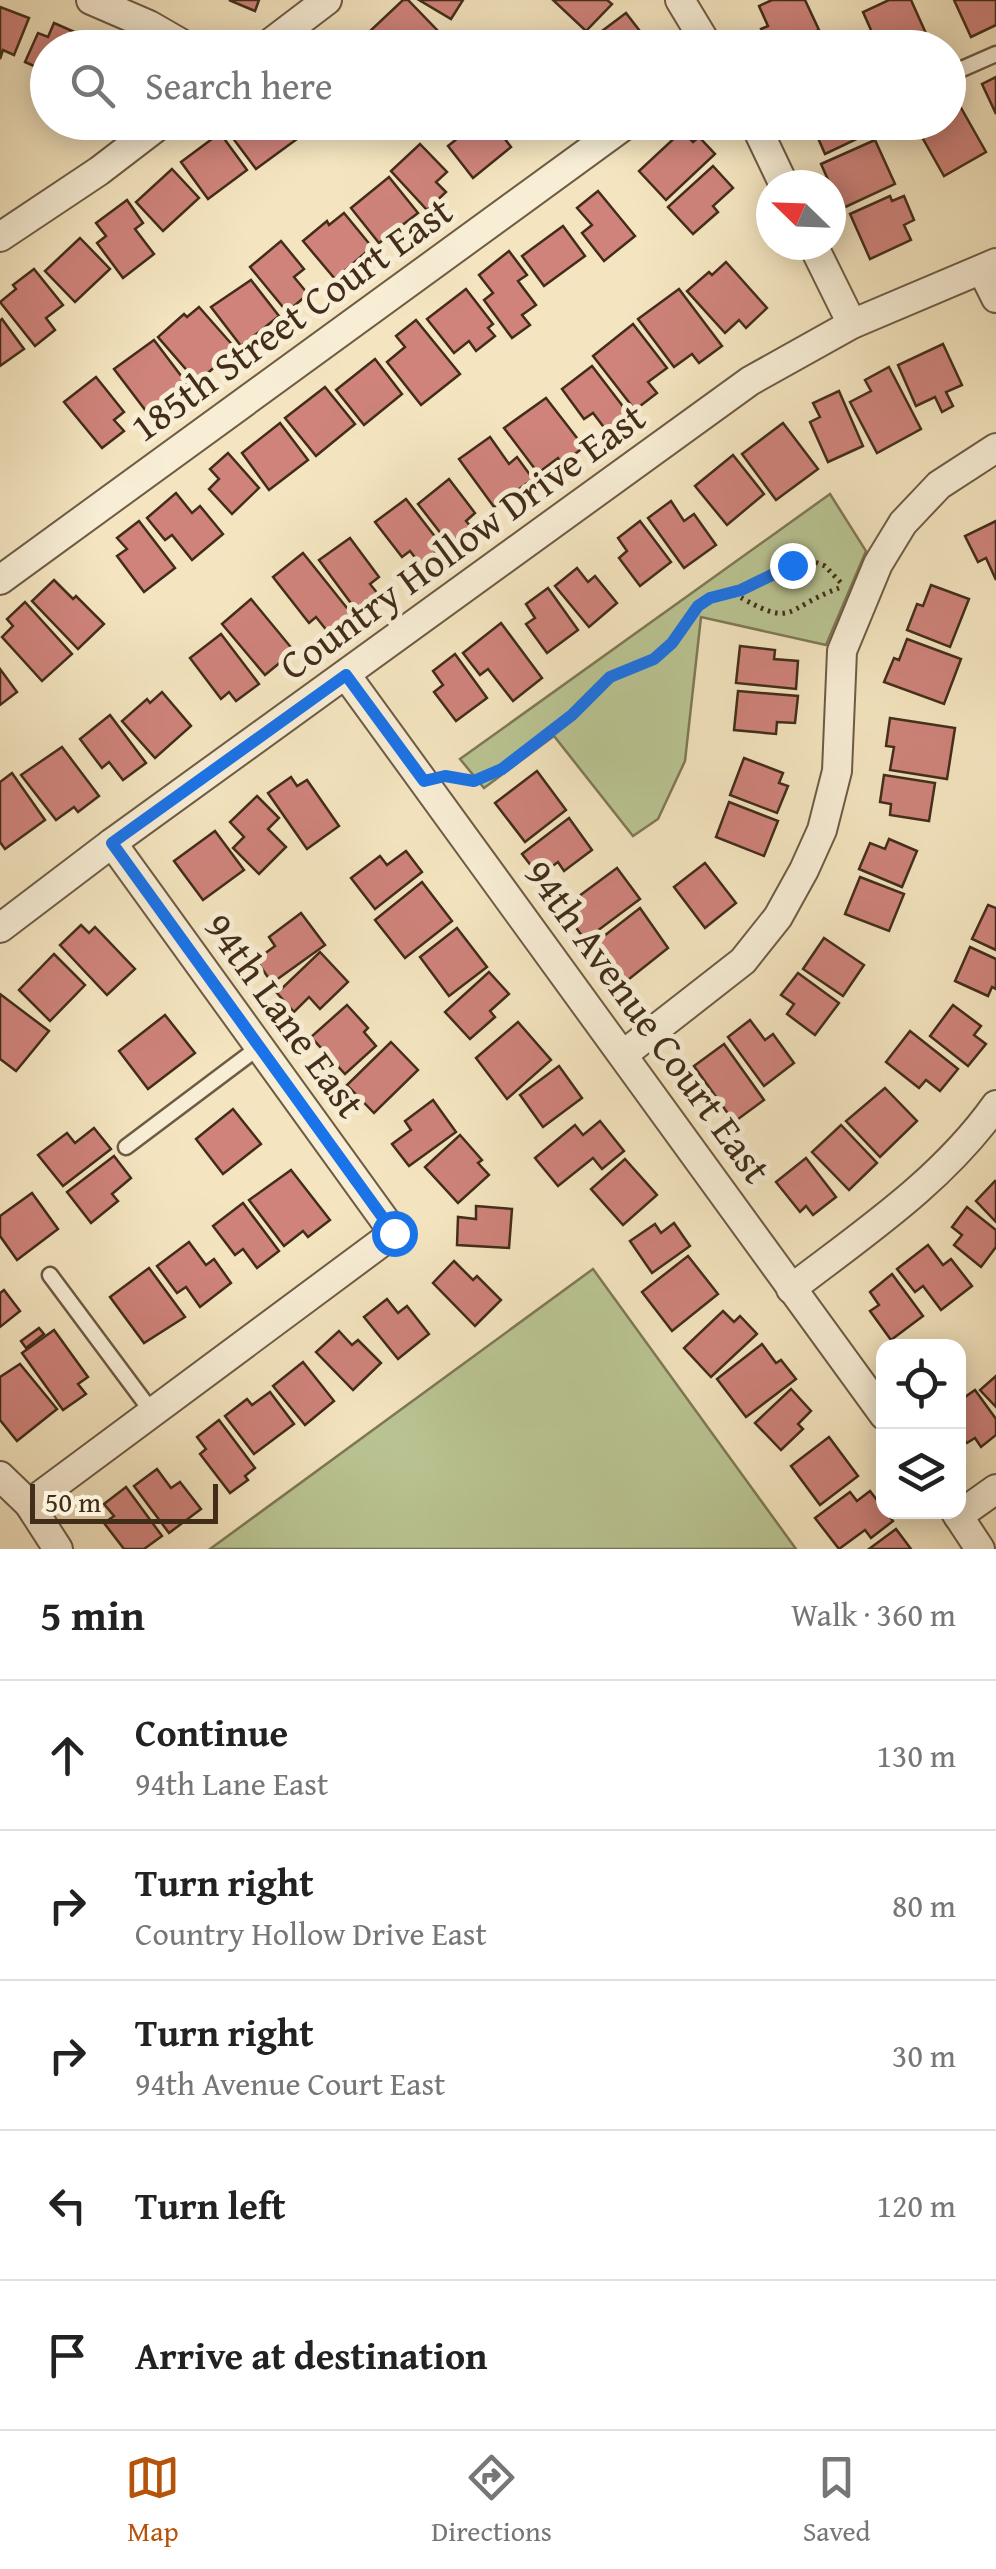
<!DOCTYPE html>
<meta charset="utf-8">
<style>
:root{--surface:#fff;--page:#f6f6f6;--text:#222;--muted:#767676;--line:#e0e0e0;--accent:#b45309}
body{margin:0;font-family:"Gentium Book Plus",serif;background:var(--page);color:var(--text)}
.controls{position:absolute;right:30px;bottom:30px;display:grid;overflow:hidden;border-radius:20px;box-shadow:0 5px 25px #0003}
.controls button{width:90px;height:90px;display:grid;place-items:center;padding:0;border:0;border-bottom:2px solid var(--line);background:var(--surface);color:var(--text);font:50px sans-serif}
.compass{position:absolute;left:756px;top:170px;width:90px;height:90px;border-radius:50%;background:var(--surface);box-shadow:0 5px 25px #0003;rotate:293deg}
.scale{position:absolute;left:30px;bottom:25px;width:188px;box-sizing:border-box;padding-left:10px;border:5px solid #422d1a;border-top:0;font-size:28px;line-height:35px;white-space:nowrap;color:#422d1a;-webkit-text-stroke:8px #f8eed6;paint-order:stroke}
.stop{position:absolute;width:30px;height:30px;margin:-22px;border:8px solid #1a73e8;border-radius:50%;background:#fff}
.stop.end{background:#1a73e8;border-color:#fff;box-shadow:0 2px 10px #0008}
.list{margin:0;padding:0;list-style:none}
h2{display:flex;justify-content:space-between;align-items:center;height:130px;margin:0;padding:0 40px;font-size:42px}
h2 small{font-size:32px;font-weight:400;color:var(--muted)}
.list li{display:grid;grid-template-columns:65px 1fr auto;gap:30px;align-items:center;box-sizing:border-box;height:150px;padding:0 40px;border-top:2px solid var(--line)}
.list b{display:block;font-size:38px;white-space:nowrap}
.list p{margin:0;font-size:32px;white-space:nowrap;color:var(--muted)}
.list em{font-size:32px;font-style:normal;color:var(--muted)}
.icon{flex:none;width:55px;height:55px;fill:none;stroke:currentColor;stroke-width:2;stroke-linecap:round;stroke-linejoin:round}
.map{position:relative;flex:none;width:996px;height:1549px;overflow:hidden}
.search{position:absolute;background:var(--surface);box-shadow:0 5px 25px #0003;left:30px;right:30px;top:30px;height:110px;display:flex;align-items:center;gap:25px;box-sizing:border-box;padding:0 35px;border-radius:55px;color:var(--muted);font-size:38px}
.sheet{height:880px;background:var(--surface)}
nav{display:flex;justify-content:space-around;align-items:center;box-sizing:border-box;height:140px;border-top:2px solid var(--line);background:var(--surface);font-size:28px;color:var(--muted)}
nav a{display:grid;justify-items:center;gap:5px}
nav .on{color:var(--accent)}
.map>svg:first-child{display:block}
.green{fill:#bac593;stroke:#7e7956;stroke-width:2.5}
.building{fill:#cf837b;stroke:#422d1a;stroke-width:2.5}
.lines{fill:none;stroke-linecap:round;stroke-linejoin:round}
.service-casing{stroke:#6e5b44;stroke-width:19}
.minor-casing{stroke:#6e5b44;stroke-width:32}
.path{stroke:#422d1a;stroke-width:5;stroke-dasharray:2.5 5;stroke-linecap:butt}
.service{stroke:#f8eed6;stroke-width:14}
.minor{stroke:#f8eed6;stroke-width:28}
.route{stroke:#1a73e8;stroke-width:12}
.labels{text-anchor:middle;stroke-width:10;stroke-linejoin:round;paint-order:stroke}
.street-label{font-size:40px;fill:#422d1a;stroke:#f8eed6}
</style>
<div class="map">
<svg width="996" height="1549" viewBox="0 0 996 1549">
<rect width="100%" height="100%" fill="#f4e5c0"/>
<filter id="stains"><feTurbulence type="fractalNoise" baseFrequency=".002" numOctaves="4"/><feColorMatrix values="0 0 0 0 .2 0 0 0 0 .09 0 0 0 0 .02 0 0 0 .5 -.17"/></filter>
<radialGradient id="worn" r=".72"><stop offset=".6" stop-color="#630" stop-opacity="0"/><stop offset="1" stop-color="#630" stop-opacity=".3"/></radialGradient>
<g class="green">
<path d="M830 494 866 551 826 645 701 617 685 761 658 819 633 836 554 736 484 788 460 759Z"/>
<path d="M593 1269 796 1549H210Z"/>
</g>
<g class="building">
<path d="M229 0H259L255 11Z"/>
<path d="M403 0H408L439 32 423 48H383L369 32Z"/>
<path d="M419 0H463L451 19Z"/>
<path d="M553 0H607L612 4 586 31Z"/>
<path d="M772 0H805L819 30 780 48H769L761 29 768 26 759 6Z"/>
<path d="M889 0H911L928 38 906 48H879L863 12Z"/>
<path d="M954 0H996V25L971 37Z"/>
<path d="M0 7 29 18 14 55 3 50 0 59Z"/>
<path d="M626 13 653 48H596L590 40Z"/>
<path d="M54 23 79 34 73 48H48V72L25 62 38 33 48 37Z"/>
<path d="M360 32 373 48H340Z"/>
<path d="M830 33 837 48H801Z"/>
<path d="M996 77V114L982 84Z"/>
<path d="M960 106 986 152 944 176 918 130 932 122H948V113Z"/>
<path d="M248 122H285L297 139 256 169 232 137Z"/>
<path d="M478 122H492L511 147 473 178 448 146Z"/>
<path d="M515 122H549L536 132 530 124 520 130Z"/>
<path d="M811 122H852L859 138 825 154Z"/>
<path d="M682 131 693 142 699 137 715 154 666 200 639 171Z"/>
<path d="M220 133 247 170 208 199 181 162Z"/>
<path d="M875 140 895 184 841 209 821 164Z"/>
<path d="M420 144 447 172 436 182 446 192 427 210 391 171Z"/>
<path d="M713 166 733 188 713 206 718 212 693 234 668 207Z"/>
<path d="M172 169 199 198 163 231 136 202Z"/>
<path d="M389 177 418 213 379 243 351 208Z"/>
<path d="M598 191 635 236 604 261 582 233 592 225 577 208Z"/>
<path d="M890 196 892 201 904 196 914 220 904 225 911 240 870 259 850 214Z"/>
<path d="M127 200 143 223 135 229 154 254 123 278 97 243 106 236 96 223Z"/>
<path d="M344 213 372 247 335 279 303 241 327 221 329 225Z"/>
<path d="M563 226 585 256 544 286 522 256Z"/>
<path d="M80 238 110 269 75 302 45 271Z"/>
<path d="M281 241 304 269 294 277 308 294 287 312 250 267Z"/>
<path d="M509 251 527 275 518 281 536 305 522 315 530 325 512 338 484 300 493 293 479 275Z"/>
<path d="M726 262 767 308 746 328 739 320 725 333 687 291 709 272 712 275Z"/>
<path d="M34 269 63 305 46 318 55 330 35 346 0 302 16 289 13 285Z"/>
<path d="M251 280 279 316 241 346 211 307Z"/>
<path d="M466 289 493 324 488 328 495 336 476 351 469 341 454 353 427 319Z"/>
<path d="M679 289 722 346 699 363 692 354 674 367 638 319Z"/>
<path d="M199 307 236 349 197 382 158 337 184 314 187 317Z"/>
<path d="M2 319 24 349 0 366V321Z"/>
<path d="M416 320 460 374 421 405 387 362 405 347 396 336Z"/>
<path d="M633 324 667 368 648 382 657 393 635 410 593 356Z"/>
<path d="M154 340 188 385 168 400 172 404 152 419 114 369Z"/>
<path d="M943 344 962 385 946 392 953 406 942 412 935 397 916 406 898 365Z"/>
<path d="M375 359 402 394 364 425 336 390Z"/>
<path d="M592 366 628 413 606 430 593 413 584 419 562 389Z"/>
<path d="M889 367 921 429 877 453 850 402 871 391 865 380Z"/>
<path d="M96 377 124 412 114 420 124 431 102 448 64 402Z"/>
<path d="M325 387 355 424 316 456 285 418Z"/>
<path d="M839 391 863 446 828 462 810 422 820 417 813 403Z"/>
<path d="M546 398 584 447 562 464 558 458 538 473 504 428Z"/>
<path d="M280 423 308 460 269 490 242 453Z"/>
<path d="M783 423 818 469 776 500 742 454Z"/>
<path d="M490 437 509 464 517 457 533 479 494 507 459 459Z"/>
<path d="M228 453 259 488 232 514 209 489 219 479 210 469Z"/>
<path d="M733 455 764 494 727 525 695 486Z"/>
<path d="M449 479 475 513 466 521 471 527 449 544 418 504Z"/>
<path d="M176 493 192 513 200 506 223 534 192 560 172 535 165 540 147 518Z"/>
<path d="M406 499 443 547 420 564 410 551 402 557 375 522Z"/>
<path d="M671 501 684 521 694 514 716 545 684 568 648 518Z"/>
<path d="M139 521 175 568 144 592 117 556 127 549 117 538Z"/>
<path d="M640 521 671 562 640 586 619 558 627 551 618 538Z"/>
<path d="M996 521V580L986 558 978 562 965 536Z"/>
<path d="M350 538 379 577 370 584 378 594 356 610 319 560Z"/>
<path d="M303 553 351 613 328 632 316 617 309 623 273 577Z"/>
<path d="M577 568 588 582 595 576 617 603 589 627 555 586Z"/>
<path d="M54 580 73 599 76 596 104 624 78 649 32 601Z"/>
<path d="M931 585 969 599 950 647 907 630 917 604 923 606Z"/>
<path d="M548 588 578 630 547 653 526 624 535 618 526 604Z"/>
<path d="M251 599 294 651 265 675 222 624Z"/>
<path d="M25 602 72 654 42 681 2 637 13 626 7 619Z"/>
<path d="M501 623 542 678 513 701 488 669 480 675 463 653Z"/>
<path d="M221 634 259 684 236 701 229 692 221 699 190 658Z"/>
<path d="M907 639 961 659 944 704 884 682 894 658 899 660Z"/>
<path d="M740 646 775 650 774 659 798 661 796 689 736 683Z"/>
<path d="M455 654 487 698 456 721 434 692 443 685 433 671Z"/>
<path d="M0 669 17 692 0 705Z"/>
<path d="M738 691 798 696 795 723 777 722 776 734 734 730Z"/>
<path d="M162 692 191 726 155 758 122 721 147 699 150 703Z"/>
<path d="M110 715 146 763 123 780 109 762 102 768 80 739Z"/>
<path d="M890 718 955 728 947 779 890 770 894 747 886 746Z"/>
<path d="M62 747 99 796 78 812 74 807 56 820 21 775Z"/>
<path d="M744 758 783 773 779 783 788 786 777 813 730 795Z"/>
<path d="M537 771 566 810 525 842 495 803Z"/>
<path d="M12 773 45 820 5 849 0 842V782Z"/>
<path d="M884 775 935 783 929 821 890 815 891 804 880 802Z"/>
<path d="M291 777 297 786 307 780 339 826 307 849 268 793Z"/>
<path d="M257 796 279 818 268 829 286 847 259 874 233 848 244 837 230 822Z"/>
<path d="M729 802 778 821 764 856 716 837Z"/>
<path d="M569 818 592 850 564 871 558 862 539 876 522 854Z"/>
<path d="M215 831 244 870 203 900 174 861Z"/>
<path d="M889 839 917 851 902 887 859 869 870 843 885 849Z"/>
<path d="M406 851 422 872 375 909 351 878 380 856 387 865Z"/>
<path d="M705 863 736 903 705 928 674 887Z"/>
<path d="M617 868 640 899 585 940 569 918 577 911 571 902Z"/>
<path d="M860 877 904 894 889 931 845 914Z"/>
<path d="M422 882 452 921 405 958 375 920Z"/>
<path d="M988 905 996 908V950L972 939Z"/>
<path d="M640 908 668 948 619 987 603 966 609 961 595 943Z"/>
<path d="M301 913 325 945 272 983 256 960 275 946 269 937Z"/>
<path d="M81 925 89 933 95 927 135 969 107 995 60 945Z"/>
<path d="M457 928 487 967 449 996 420 957Z"/>
<path d="M824 938 864 965 843 996 803 969Z"/>
<path d="M970 947 996 959V989L992 987 988 996 955 981Z"/>
<path d="M320 952 348 982 320 1009 309 997 294 1012 277 993Z"/>
<path d="M54 954 85 985 50 1021 19 990Z"/>
<path d="M489 972 509 994 490 1011 495 1017 470 1039 445 1012Z"/>
<path d="M798 973 839 1003 815 1035 787 1014 794 1004 781 995Z"/>
<path d="M0 994 49 1031 16 1071 0 1059Z"/>
<path d="M347 1005 368 1028 364 1032 376 1046 345 1074 311 1037Z"/>
<path d="M953 1005 981 1026 974 1035 986 1044 968 1066 930 1036Z"/>
<path d="M165 1015 195 1053 148 1089 119 1051Z"/>
<path d="M750 1020 765 1040 773 1034 794 1063 764 1086 728 1037Z"/>
<path d="M518 1022 551 1060 507 1099 476 1058Z"/>
<path d="M910 1031 958 1069 940 1091 926 1080 919 1088 886 1062Z"/>
<path d="M391 1042 418 1070 374 1113 347 1085Z"/>
<path d="M724 1044 764 1100 734 1122 694 1066Z"/>
<path d="M559 1066 582 1098 543 1127 520 1095Z"/>
<path d="M885 1088 917 1121 880 1157 846 1121Z"/>
<path d="M433 1100 456 1132 409 1166 392 1144 411 1130 405 1121Z"/>
<path d="M233 1109 261 1144 223 1174 196 1139Z"/>
<path d="M600 1121 624 1151 602 1169 593 1158 558 1186 535 1158 575 1125 583 1135Z"/>
<path d="M841 1125 877 1163 849 1190 812 1152Z"/>
<path d="M94 1128 111 1149 63 1186 38 1155 67 1133 75 1143Z"/>
<path d="M460 1135 482 1160 478 1163 489 1175 458 1203 425 1167Z"/>
<path d="M114 1156 131 1178 112 1194 118 1201 91 1223 67 1192Z"/>
<path d="M806 1158 836 1197 813 1215 806 1206 800 1212 776 1182Z"/>
<path d="M625 1159 657 1195 623 1225 591 1189Z"/>
<path d="M291 1170 330 1220 308 1237 303 1231 284 1246 249 1200Z"/>
<path d="M995 1181 996 1182V1222L976 1201Z"/>
<path d="M32 1193 58 1229 17 1260 0 1236V1216Z"/>
<path d="M243 1203 279 1251 257 1268 243 1249 235 1255 213 1226Z"/>
<path d="M476 1206 512 1209 509 1248 457 1245 458 1217 476 1219Z"/>
<path d="M967 1207 996 1230V1247L981 1267 954 1245 962 1235 952 1227Z"/>
<path d="M674 1223 690 1246 652 1273 630 1241 655 1224 661 1233Z"/>
<path d="M189 1242 206 1265 214 1259 231 1283 200 1307 186 1287 177 1293 157 1266Z"/>
<path d="M928 1245 943 1265 951 1259 972 1286 941 1310 923 1286 915 1292 897 1269Z"/>
<path d="M688 1256 718 1294 672 1331 642 1292Z"/>
<path d="M454 1261 473 1280 477 1276 501 1300 475 1326 433 1283Z"/>
<path d="M149 1268 185 1317 144 1343 110 1297Z"/>
<path d="M892 1274 923 1316 891 1340 870 1311 879 1305 870 1292Z"/>
<path d="M4 1290 20 1311 0 1327V1293Z"/>
<path d="M387 1299 398 1313 407 1306 429 1334 398 1359 364 1317Z"/>
<path d="M723 1311 734 1322 740 1316 757 1334 711 1377 684 1348Z"/>
<path d="M39 1328 44 1334 26 1348 21 1341Z"/>
<path d="M54 1330 88 1377 78 1384 86 1394 63 1410 22 1353Z"/>
<path d="M339 1331 352 1345 358 1340 381 1363 353 1390 316 1352Z"/>
<path d="M762 1344 776 1363 781 1360 796 1379 746 1417 717 1379Z"/>
<path d="M303 1362 334 1401 305 1425 273 1386Z"/>
<path d="M20 1364 57 1409 17 1441 0 1420V1377Z"/>
<path d="M996 1376V1407L980 1390Z"/>
<path d="M791 1389 811 1411 798 1424 803 1429 781 1450 755 1423Z"/>
<path d="M975 1390 996 1419V1435L981 1447 975 1438 967 1443 958 1433V1402Z"/>
<path d="M270 1392 294 1424 254 1454 225 1416 247 1399 252 1405Z"/>
<path d="M219 1420 255 1468 245 1476 248 1480 230 1493 200 1454 206 1449 197 1437Z"/>
<path d="M829 1437 858 1476 820 1505 791 1466Z"/>
<path d="M157 1469 171 1488 180 1482 201 1509 169 1533 134 1486Z"/>
<path d="M126 1487 162 1536 144 1549H124L104 1523 114 1516 104 1504Z"/>
<path d="M870 1491 893 1521 871 1538 865 1530 839 1549 815 1518 850 1492 857 1501Z"/>
<path d="M896 1529 911 1549H869Z"/>
</g>
<g class="lines">
<g class="service-casing">
<g id="service">
<path d="M948 75 996 54"/>
<path d="M126 1147 259 1047"/>
<path d="M50 1275 152 1412"/>
</g>
</g>
<g class="minor-casing">
<g id="minor">
<path d="M91 0 149 25 189 48"/>
<path d="M680 0 709 48"/>
<path d="M264 48 327 0"/>
<path d="M754 122 784 185"/>
<path d="M0 237 99 171 163 122"/>
<path d="M813 245 852 324"/>
<path d="M982 270 996 298"/>
<path d="M0 580 629 122"/>
<path d="M346 675 884 1415"/>
<path d="M0 928 112 843 750 381 852 324 996 263"/>
<path d="M624 1054 743 961 778 917 804 870 822 830 837 771 842 651 878 564 903 523 939 485 996 448"/>
<path d="M791 1289C864 1233 942 1181 996 1105"/>
<path d="M0 1476 29 1504 58 1549"/>
<path d="M29 1504 394 1233 112 843"/>
<path d="M955 1511 980 1549"/>
<path d="M958 1516 996 1489"/>
</g>
</g>
<g class="path">
<path d="M733 593 810 560 825 566 843 585"/>
<path d="M451 777 474 781 502 769 572 715 610 677 654 659 673 643 698 606 710 598 733 593C796 630 782 609 839 588"/>
</g>
<use href="#service" class="service"/>
<use href="#minor" class="minor"/>
</g>
<g class="lines">
<path class="route" d="M394 1233 112 843 346 675 424 781 445 776 474 781 502 769 572 715 610 677 654 659 672 643 698 606 710 598 741 590 792 565"/>
</g>
<g class="labels">
<g class="street-label">
<text transform="translate(291 319) rotate(-36)" y="14">185th Street Court East</text>
<text transform="translate(462 541) rotate(-36)" y="14">Country Hollow Drive East</text>
<text transform="translate(285 1015) rotate(54)" y="14">94th Lane East</text>
<text transform="translate(648 1021) rotate(54)" y="14">94th Avenue Court East</text>
</g>
</g>
<rect width="100%" height="100%" filter="url(#stains)"/>
<rect width="100%" height="100%" fill="url(#worn)"/>
</svg>
<div class="controls">
<button><svg class="icon" aria-label="locate" viewBox="0 0 24 24"><circle cx="12" cy="12" r="6"/><path d="M12 2v4M12 18v4M2 12h4M18 12h4"/></svg></button>
<button><svg class="icon" aria-label="layers" viewBox="0 0 24 24"><path d="M12 4l9 5-9 5-9-5zM3 14l9 5 9-5"/></svg></button>
</div>
<svg class="compass" viewBox="-18 -18 36 36"><path d="M0-13l5 13h-10z" fill="#e53935"/><path d="M0 13l5-13h-10z" fill="#767676"/></svg>
<div class="scale">50 m</div>
<div class="stop" style="left:394px;top:1233px"></div>
<div class="stop end" style="left:792px;top:565px"></div>
<div class="search"><svg class="icon" aria-label="search" viewBox="0 0 24 24"><circle cx="10" cy="10" r="6"/><path d="M15 15l6 6"/></svg>Search here</div>
</div>
<section class="sheet">
<h2>5 min<small>Walk · 360 m</small></h2>
<ul class="list">
<li><svg class="icon" aria-label="ahead" viewBox="0 0 24 24"><path d="M12 20V5M6 11l6-6 6 6"/></svg><div><b>Continue</b><p>94th Lane East</p></div><em>130 m</em></li>
<li><svg class="icon" aria-label="right" viewBox="0 0 24 24"><path d="M7 20v-9h11M14 6l5 5-5 5"/></svg><div><b>Turn right</b><p>Country Hollow Drive East</p></div><em>80 m</em></li>
<li><svg class="icon" aria-label="right" viewBox="0 0 24 24"><path d="M7 20v-9h11M14 6l5 5-5 5"/></svg><div><b>Turn right</b><p>94th Avenue Court East</p></div><em>30 m</em></li>
<li><svg class="icon" aria-label="left" viewBox="0 0 24 24"><path d="M17 20v-9H6M10 6l-5 5 5 5"/></svg><div><b>Turn left</b></div><em>120 m</em></li>
<li><svg class="icon" aria-label="arrive" viewBox="0 0 24 24"><path d="M6 21V4h12l-3 4 3 4H6"/></svg><div><b>Arrive at destination</b></div></li>
</ul>
</section>
<nav>
<a class="on"><svg class="icon" aria-label="map" viewBox="0 0 24 24"><path d="M3 6l6-2 6 2 6-2v14l-6 2-6-2-6 2zM9 4v14M15 6v14"/></svg>Map</a>
<a><svg class="icon" aria-label="directions" viewBox="0 0 24 24"><path d="M12 3l9 9-9 9-9-9zM9 14v-3h6M13 9l2 2-2 2"/></svg>Directions</a>
<a><svg class="icon" aria-label="saved" viewBox="0 0 24 24"><path d="M7 4h10v16l-5-4-5 4z"/></svg>Saved</a>
</nav>
